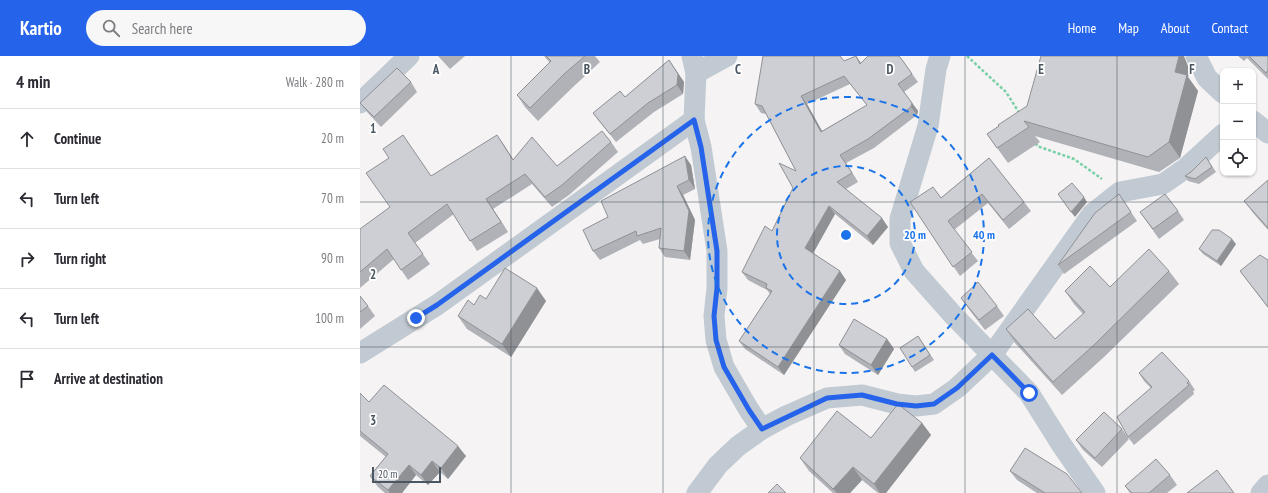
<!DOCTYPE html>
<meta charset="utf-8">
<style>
:root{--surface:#fff;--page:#f7f7f7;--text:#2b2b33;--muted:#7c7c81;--line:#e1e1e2;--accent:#2563eb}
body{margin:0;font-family:"PT Sans Narrow",sans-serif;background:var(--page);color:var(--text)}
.controls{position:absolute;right:12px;top:12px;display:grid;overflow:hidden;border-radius:8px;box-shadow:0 1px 3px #0004}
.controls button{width:36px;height:36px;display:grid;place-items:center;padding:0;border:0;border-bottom:1px solid var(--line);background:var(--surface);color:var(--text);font:20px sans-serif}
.scale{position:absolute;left:12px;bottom:10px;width:69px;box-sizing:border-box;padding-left:4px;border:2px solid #4a5661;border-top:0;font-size:11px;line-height:14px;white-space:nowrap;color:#4a5661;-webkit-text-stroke:3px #fff;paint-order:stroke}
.stop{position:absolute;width:12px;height:12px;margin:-9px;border:3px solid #2563eb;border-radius:50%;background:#fff}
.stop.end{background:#2563eb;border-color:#fff;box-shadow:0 1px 4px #0008}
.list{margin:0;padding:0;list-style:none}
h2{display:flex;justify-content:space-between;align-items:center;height:52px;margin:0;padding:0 16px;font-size:17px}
h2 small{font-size:13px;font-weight:400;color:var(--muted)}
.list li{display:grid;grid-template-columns:26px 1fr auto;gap:12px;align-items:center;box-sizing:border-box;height:60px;padding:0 16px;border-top:1px solid var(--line)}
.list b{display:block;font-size:15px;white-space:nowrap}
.list em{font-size:13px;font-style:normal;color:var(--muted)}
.icon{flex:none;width:22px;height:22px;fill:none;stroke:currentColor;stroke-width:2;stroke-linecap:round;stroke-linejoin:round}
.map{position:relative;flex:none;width:908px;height:437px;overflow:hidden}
header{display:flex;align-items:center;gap:24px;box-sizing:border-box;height:56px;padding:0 20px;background:var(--accent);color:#fff}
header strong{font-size:19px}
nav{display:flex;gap:22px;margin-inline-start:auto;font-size:14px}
.search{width:280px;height:36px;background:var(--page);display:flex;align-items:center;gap:10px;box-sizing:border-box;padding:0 14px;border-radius:22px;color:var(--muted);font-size:15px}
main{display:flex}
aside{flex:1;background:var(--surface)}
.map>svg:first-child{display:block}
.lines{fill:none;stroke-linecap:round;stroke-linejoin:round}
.path{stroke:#7ad0a6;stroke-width:2.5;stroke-dasharray:3 2;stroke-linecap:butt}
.street{stroke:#c1cad2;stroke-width:21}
.wall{fill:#b0b2b7;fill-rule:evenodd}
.shaded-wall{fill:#909195}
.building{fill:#cdcfd5;stroke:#909195;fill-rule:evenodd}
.route{stroke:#2563eb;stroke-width:5}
.grid{fill:none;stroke:#4a5661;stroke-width:1;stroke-opacity:0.55}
.ring{fill:none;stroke:#1a73e8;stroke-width:2;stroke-dasharray:7 5}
.grid-label{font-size:13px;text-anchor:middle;font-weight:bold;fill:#4a5661;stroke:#fff;stroke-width:3.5;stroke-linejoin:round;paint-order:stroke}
.centre{fill:#1a73e8;stroke:#fff;stroke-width:2}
.ring-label{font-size:12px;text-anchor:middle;font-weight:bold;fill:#1a73e8;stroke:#fff;stroke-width:3.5;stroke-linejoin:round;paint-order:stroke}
</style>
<header>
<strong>Kartio</strong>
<div class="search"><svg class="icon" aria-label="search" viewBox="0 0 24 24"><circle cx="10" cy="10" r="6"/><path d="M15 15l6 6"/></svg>Search here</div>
<nav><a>Home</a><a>Map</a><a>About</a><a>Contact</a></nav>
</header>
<main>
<aside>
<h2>4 min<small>Walk · 280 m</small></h2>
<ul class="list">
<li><svg class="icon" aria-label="ahead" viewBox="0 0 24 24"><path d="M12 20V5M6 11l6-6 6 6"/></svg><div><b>Continue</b></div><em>20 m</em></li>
<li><svg class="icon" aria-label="left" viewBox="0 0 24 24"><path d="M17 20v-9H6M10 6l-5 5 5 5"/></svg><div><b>Turn left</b></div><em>70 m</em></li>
<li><svg class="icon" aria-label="right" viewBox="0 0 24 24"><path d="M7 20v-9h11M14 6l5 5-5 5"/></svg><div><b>Turn right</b></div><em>90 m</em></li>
<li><svg class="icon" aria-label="left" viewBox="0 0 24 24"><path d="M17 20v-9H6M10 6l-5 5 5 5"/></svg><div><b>Turn left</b></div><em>100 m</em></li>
<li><svg class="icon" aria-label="arrive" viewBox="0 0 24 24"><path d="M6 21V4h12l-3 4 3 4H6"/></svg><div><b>Arrive at destination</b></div></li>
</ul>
</aside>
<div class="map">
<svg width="908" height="437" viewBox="0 0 908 437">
<rect width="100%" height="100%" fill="#f5f3f3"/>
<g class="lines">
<g class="path">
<path d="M607 0 646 36 660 58"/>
<path d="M676 87 677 90 714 103 742 123"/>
</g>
<g class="street">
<path d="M332 0 336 17 334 64 341 91 357 195V232L354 260 356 284 364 311 389 354 402 373 378 390 358 409 337 437"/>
<path d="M580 0 576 13 568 70 540 163V187L554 215 593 259 669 337 701 388 735 437"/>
<path d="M836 0 847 22 863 37"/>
<path d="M336 17 367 0"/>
<path d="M0 47 49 0"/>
<path d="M893 65 908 77"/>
<path d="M0 297 77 249 334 64"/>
<path d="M402 373 426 360 467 342 502 339 537 348 556 350 574 348 597 332 632 299 732 158 760 136 803 128 826 112 863 78"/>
<path d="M901 437 908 429"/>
</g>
</g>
<g class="wall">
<path d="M78 0H105L90 13Z"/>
<path d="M184 0H235L240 6 213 31 178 65 165 51 157 39 190 7Z"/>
<path d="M496 0 501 7 543 5 558 26 544 36 558 55 557 59 514 92 486 107 498 126 486 133 528 171 513 189 475 158 453 197 486 224 424 319 385 293 379 285 410 238 407 234 388 224 382 216 412 175 433 132 436 115 406 58 401 57 395 48 484 5ZM490 28 507 49 462 75 447 48Z"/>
<path d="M878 0H908V23L887 2 884 5Z"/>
<path d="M309 4 324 26 323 38 294 56 256 86 239 65 233 57 265 41Z"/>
<path d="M830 15 828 21 838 35 820 102 799 116 675 80 680 86 648 107 627 78 639 70Z"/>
<path d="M51 26 57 36 21 71 7 56 0 47Z"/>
<path d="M251 86 258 96 209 139 192 151 172 128 133 153 148 176 117 195 94 158 55 187 70 208 48 224 34 203 0 232V173L30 151 71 120 144 89 153 104 197 110Z"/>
<path d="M846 101 856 116 839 128 828 125 825 120 831 116Z"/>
<path d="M629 102 664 146 671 155 649 173 628 147 594 174 618 205 600 220 550 146 581 142Z"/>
<path d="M331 109 335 133 323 139 335 164 330 204 305 201 299 192 300 183 283 188 280 184 240 204 233 195 248 161Z"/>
<path d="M908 124V174L894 158 884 145Z"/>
<path d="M759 138 777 165 704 218 698 209Z"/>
<path d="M818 155 824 164 799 183 780 156Z"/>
<path d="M876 188 861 210 843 198 839 193Z"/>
<path d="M908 204V252L880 215Z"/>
<path d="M809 215 819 228 744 301 702 339 655 287 646 273 695 283 723 258 714 248 705 235 750 231Z"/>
<path d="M0 240 8 250 15 260 0 273Z"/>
<path d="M601 242 637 250 644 260 625 274 608 252Z"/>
<path d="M126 243 186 245 151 301 107 273 98 260 114 249Z"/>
<path d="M558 280 574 304 555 316 552 311Z"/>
<path d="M527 283 534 293 518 319 485 298 479 289Z"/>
<path d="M779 317 829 325 835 334 833 335 834 338 774 389 768 381 791 332 784 325Z"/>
<path d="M0 337 9 346 106 400 88 423 80 416 68 429 56 419 42 437H25L18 431 10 420 26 401 0 380Z"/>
<path d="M562 367 571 379 526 437H518L502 424 490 437H473L449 415 440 402 511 382Z"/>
<path d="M762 373 769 383 742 411 723 394 716 384Z"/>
<path d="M650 415 722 437H677L657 424Z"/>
<path d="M810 419 817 429 807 437H770L765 430Z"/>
</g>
<g class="shaded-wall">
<path d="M496 0 502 9 500 8Z"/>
<path d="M819 0H824L830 15 828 21 838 35 820 102 809 86 815 16Z"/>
<path d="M309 4 324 26 323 38 317 29Z"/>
<path d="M441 40 447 48 467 84 461 76Z"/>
<path d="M552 47 558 55 557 59 551 51Z"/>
<path d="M137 79 144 89 160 114 153 104Z"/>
<path d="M480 99 486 107 498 126Z"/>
<path d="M325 100 331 109 335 133 329 124Z"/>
<path d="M317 130 323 139 335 164 330 204 324 195Z"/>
<path d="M724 141 727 146 715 161 711 156Z"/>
<path d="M126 143 133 153 148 176 141 166Z"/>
<path d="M469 150 475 158 451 201 445 192Z"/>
<path d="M522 162 528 171 513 189 507 180Z"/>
<path d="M872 183 876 188 861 210 857 205Z"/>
<path d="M480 215 486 224 424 319 418 311Z"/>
<path d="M177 232 186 245 151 301 142 288Z"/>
<path d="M527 283 534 293 518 319 511 309Z"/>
<path d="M562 367 571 379 526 437H520L514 428Z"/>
<path d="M98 390 106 400 88 423 81 412Z"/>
<path d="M72 405 80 416 68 429 61 419Z"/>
<path d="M49 409 56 419 42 437H30L28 434Z"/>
<path d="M493 411 502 424 490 437H477L473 433Z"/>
</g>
<g class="building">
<path d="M186 0H225L204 18 170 52 157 39 191 5Z"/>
<path d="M403 0H480L484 5 496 0 500 8 508 0H539L543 5 552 18 538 28 552 47 551 51 508 83 480 99 492 117 477 126 522 162 507 180 469 150 445 192 480 215 418 311 379 285 412 235 406 232 407 228 382 216 405 170 412 175 433 132 419 107 436 115 402 50 395 48ZM484 20 507 49 461 76 441 40Z"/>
<path d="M681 0H819L815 16 827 19 809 86 788 101 664 65 669 71 637 92 627 78 639 70 638 69 667 50Z"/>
<path d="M889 0H908V14L906 17Z"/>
<path d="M309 4 318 18 317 29 288 47 250 78 233 57 260 35 265 41Z"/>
<path d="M37 12 51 26 14 61 0 47Z"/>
<path d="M242 75 251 86 202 129 185 141 165 118 126 143 141 166 110 185 87 148 48 177 63 198 41 214 27 193 0 216V173L30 151 6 117 29 102 23 93 43 79 71 120 137 79 153 104 172 81 197 110Z"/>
<path d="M325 100 329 124 317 130 329 155 324 195 299 192 301 172 277 180 276 175 233 195 223 174 248 161 241 145Z"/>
<path d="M846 101 852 111 835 123 825 120 831 116Z"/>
<path d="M629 102 664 146 643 164 622 138 588 165 612 196 593 211 550 146 573 131 581 142Z"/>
<path d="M908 124V172L884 145Z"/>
<path d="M712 127 724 141 711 156 698 138Z"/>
<path d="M759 138 771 156 698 209 735 157Z"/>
<path d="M805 138 818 155 793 173 780 156Z"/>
<path d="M852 174H859L872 183 857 205 839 193Z"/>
<path d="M789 193 809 215 735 288 693 326 646 273 668 253 695 283 725 256 705 235 730 210 750 231Z"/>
<path d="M900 199 908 204V251L880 215Z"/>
<path d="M145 212 177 232 142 288 98 260 108 244 114 249 120 239 126 243Z"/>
<path d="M618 226 637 250 619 264 601 242Z"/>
<path d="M0 240 8 250 0 256Z"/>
<path d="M494 263 527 283 511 309 479 289Z"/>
<path d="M558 280 570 299 552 311 540 292Z"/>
<path d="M802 296 829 325 827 327 829 329 768 381 757 361 792 331 779 317Z"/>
<path d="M24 329 98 390 81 412 72 405 61 419 49 409 28 434 10 420 28 398 0 375V337L9 346Z"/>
<path d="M538 348 562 367 514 428 493 411 473 433 440 402 477 355 511 382Z"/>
<path d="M744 356 762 373 735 402 716 384Z"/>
<path d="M665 392 707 418 722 437H685L650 415Z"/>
<path d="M796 403 810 419 789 437H772L765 430Z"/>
<path d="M857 414 874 437H827Z"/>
<path d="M417 428 426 437H408Z"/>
</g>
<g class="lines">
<path class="route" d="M56 262 77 249 334 64 341 91 357 195V232L354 260 356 284 364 311 389 354 402 373 467 342 502 339 537 348 556 350 574 348 597 332 632 299 669 337"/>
</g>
<path class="grid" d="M151 0V437M303 0V437M454 0V437M605 0V437M757 0V437M0 146H908M0 291H908"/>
<g class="ring">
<circle cx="486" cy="179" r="69"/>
<circle cx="486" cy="179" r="138"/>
</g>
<g class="grid-label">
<text x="76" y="18">A</text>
<text x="227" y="18">B</text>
<text x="378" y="18">C</text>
<text x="530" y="18">D</text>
<text x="681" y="18">E</text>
<text x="832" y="18">F</text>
<text x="13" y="77">1</text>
<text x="13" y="223">2</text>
<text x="13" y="369">3</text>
</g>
<circle cx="486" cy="179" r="6" class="centre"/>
<g class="ring-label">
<text x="555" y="183">20 m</text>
<text x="624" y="183">40 m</text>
</g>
</svg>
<div class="controls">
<button>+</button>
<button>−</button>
<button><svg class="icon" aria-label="locate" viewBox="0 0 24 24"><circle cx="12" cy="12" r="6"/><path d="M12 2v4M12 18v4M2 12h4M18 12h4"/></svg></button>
</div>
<div class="scale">20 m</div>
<div class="stop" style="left:669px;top:337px"></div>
<div class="stop end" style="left:56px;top:262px"></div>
</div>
</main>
